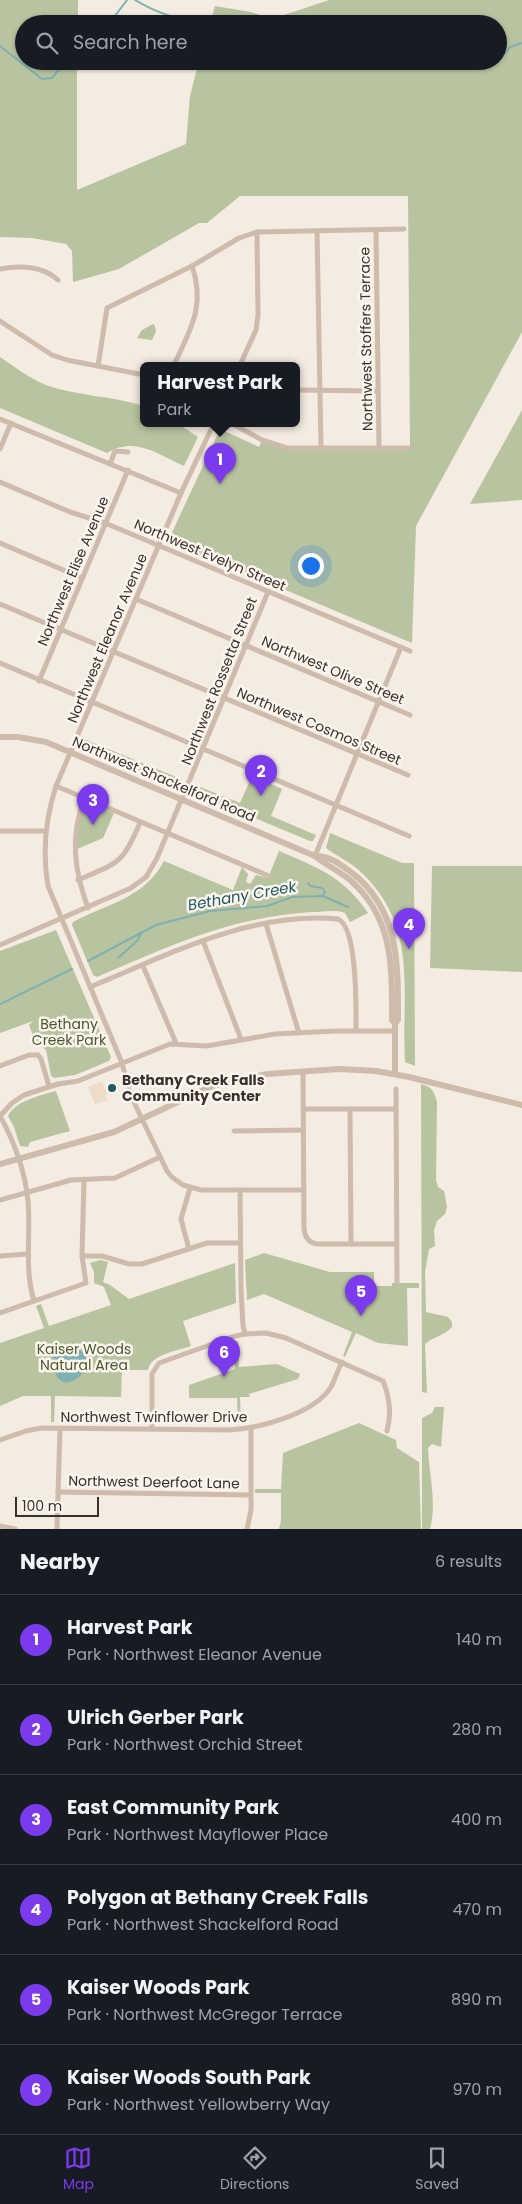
<!DOCTYPE html>
<meta charset="utf-8">
<style>
:root{--surface:#171b24;--page:#20242c;--text:#f1f3f6;--muted:#9ea1a6;--line:#363941;--accent:#7c3aed}
body{margin:0;font-family:Poppins,sans-serif;background:var(--page);color:var(--text)}
.scale{position:absolute;left:15px;bottom:12px;width:84px;box-sizing:border-box;padding-left:5px;border:2px solid #3b302b;border-top:0;font-size:14px;line-height:18px;white-space:nowrap;color:#3b302b;-webkit-text-stroke:4px #fbf5ee;paint-order:stroke}
.you{position:absolute;left:310px;top:565px;width:18px;height:18px;margin:-12px;border:4px solid #fff;border-radius:50%;background:#1a73e8;box-shadow:0 0 0 8px #1a73e833}
.badge{display:grid;place-items:center;width:32px;height:32px;border-radius:50%;background:var(--accent);color:#fff;font-size:16px;font-weight:700}
.pin{position:absolute;translate:-50% -41px;filter:drop-shadow(0 1px 2px #0008)}
.pin::after{content:'';position:absolute;top:26px;width:18px;height:15px;background:inherit;clip-path:polygon(0 0,100% 0,50% 100%)}
.popup{position:absolute;left:140px;top:362px;width:160px;height:65px;box-sizing:border-box;display:grid;place-content:center;border-radius:8px;background:var(--surface);filter:drop-shadow(0 1px 4px #0005);font-size:16px;white-space:nowrap;color:var(--muted)}
.popup b{font-size:19px;color:var(--text)}
.popup::after{content:'';position:absolute;left:50%;top:100%;margin-left:-10px;border:10px solid transparent;border-top-color:var(--surface)}
.list{margin:0;padding:0;list-style:none}
h2{display:flex;justify-content:space-between;align-items:center;height:65px;margin:0;padding:0 20px;font-size:21px}
h2 small{font-size:16px;font-weight:400;color:var(--muted)}
.list li{display:grid;grid-template-columns:32px 1fr auto;gap:15px;align-items:center;box-sizing:border-box;height:90px;padding:0 20px;border-top:1px solid var(--line)}
.list b{display:block;font-size:19px;white-space:nowrap}
.list p{margin:0;font-size:16px;white-space:nowrap;color:var(--muted)}
.list em{font-size:16px;font-style:normal;color:var(--muted)}
.icon{flex:none;width:28px;height:28px;fill:none;stroke:currentColor;stroke-width:2;stroke-linecap:round;stroke-linejoin:round}
.map{position:relative;flex:none;width:522px;height:1529px;overflow:hidden}
.search{position:absolute;background:var(--surface);box-shadow:0 1px 4px #0004;left:15px;right:15px;top:15px;height:55px;display:flex;align-items:center;gap:12px;box-sizing:border-box;padding:0 18px;border-radius:28px;color:var(--muted);font-size:19px}
.sheet{height:605px;background:var(--surface)}
nav{display:flex;justify-content:space-around;align-items:center;box-sizing:border-box;height:70px;border-top:1px solid var(--line);background:var(--surface);font-size:14px;color:var(--muted)}
nav a{display:grid;justify-items:center;gap:2px}
nav .on{color:var(--accent)}
.map>svg:first-child{display:block}
.green{fill:#b8c4a0}
.plaza{fill:#ecdcc8}
.water{fill:#7fb0b2}
.lines{fill:none;stroke-linecap:round;stroke-linejoin:round}
.stream{stroke:#7fb0b2;stroke-width:2}
.minor{stroke:#cdbbac;stroke-width:5}
.tertiary{stroke:#cdbbac;stroke-width:6}
.poi-dot{fill:#1f5a5e;stroke:#fbf5ee;stroke-width:2}
.labels{text-anchor:middle;stroke-width:5;stroke-linejoin:round;paint-order:stroke}
.street-label{font-size:14px;fill:#3b302b;stroke:#fbf5ee}
.park-label{font-size:14px;fill:#4a5a2e;stroke:#fbf5ee}
.poi-label{font-size:14px;font-weight:bold;fill:#3b302b;stroke:#fbf5ee;text-anchor:start}
.water-label{font-size:15px;font-style:italic;fill:#1f5a5e;stroke:#fbf5ee}
</style>
<div class="map">
<svg width="522" height="1529" viewBox="0 0 522 1529">
<rect width="100%" height="100%" fill="#f4ebe1"/>
<g class="green">
<path d="M0 0H78V24H24V61H77V190L186 144 190 96 199 61H498V24H210L215 6 251 12 272 19 329 0H522V332L416 526 412 643 171 542 169 539 220 429 259 447 262 440 280 446 410 447 408 196H240L207 223H199L119 269 73 282 72 251 66 244 32 238 0 237Z"/>
<path d="M153 324 155 326 156 331 152 340 137 338 142 330Z"/>
<path d="M0 357C15 367 29 378 46 385 77 396 112 396 144 406V423H177L198 437 184 466C157 454 135 436 107 453L0 408Z"/>
<path d="M522 410V500L470 504Z"/>
<path d="M84 739 181 779 179 783 174 785 84 747 82 744Z"/>
<path d="M252 776 282 789 271 816 316 835 313 841H310L195 793 193 791 195 785 240 803Z"/>
<path d="M85 803 114 813 103 838 75 850 76 830Z"/>
<path d="M330 833 402 863H414L415 1066 405 1062C401 993 419 929 363 874 352 863 338 857 326 848Z"/>
<path d="M279 851C317 867 344 877 368 913L350 922 345 913C337 909 322 912 312 912 231 917 170 946 97 977L93 975 72 925 73 922C107 904 145 898 164 861L233 890 242 867 248 874 246 882 250 884 256 875 268 878Z"/>
<path d="M432 866H522V972L430 968Z"/>
<path d="M56 930 111 1057 109 1061 75 1075 54 1078 51 1076 46 1050 36 1043 29 1025 33 1021 0 1033V951Z"/>
<path d="M421 1084C432 1087 434 1091 437 1102L436 1180 438 1187 444 1191 447 1207 445 1214 437 1221 434 1230 435 1246 429 1249 425 1272 426 1312 448 1317 452 1322V1327C444 1336 432 1337 425 1344L427 1393 422 1392Z"/>
<path d="M56 1091 70 1131 30 1142 28 1147 20 1146 14 1127 8 1116C15 1101 41 1095 56 1091Z"/>
<path d="M264 1253 330 1272H374V1286H392V1283H419V1288H407L408 1346 378 1343 356 1333 345 1357 343 1356 352 1332 264 1294 247 1300 245 1260Z"/>
<path d="M100 1260 108 1262 103 1282 110 1285 129 1299 235 1263 236 1303 183 1321 191 1346C177 1351 151 1354 148 1370H122L121 1397 55 1396 54 1422H51V1396H23L0 1406V1343L44 1328 36 1306 41 1304 49 1326 111 1305 104 1287 94 1283V1272L90 1263Z"/>
<path d="M238 1341 239 1367 277 1364 300 1374 298 1379 249 1394 250 1397H240L241 1423H238L237 1398H189V1385L235 1369V1342Z"/>
<path d="M435 1407H444L441 1447 432 1444 428 1448C429 1475 437 1502 430 1529H422V1418L432 1413Z"/>
<path d="M359 1423 396 1440 397 1448 419 1462 421 1529H279L281 1521V1493H255V1489H281L283 1453Z"/>
</g>
<path class="plaza" d="M102 1081 107 1094 105 1095 107 1100 95 1104 88 1087Z"/>
<path class="water" d="M67 1347H73L86 1353V1370C65 1394 51 1380 53 1353L64 1350Z"/>
<g class="lines">
<g class="stream">
<path d="M135 0C158 14 181 21 208 24"/>
<path d="M109 24 127 0"/>
<path d="M0 46 42 79 52 78 66 61"/>
<path d="M483 61 486 64 498 62 510 47 522 43"/>
<path d="M308 883 310 886 322 888 325 892 323 895"/>
<path d="M118 958 137 941 141 933"/>
<path d="M88 961 156 925 210 911 267 906 292 897 323 896 348 907"/>
<path d="M0 1004 72 969"/>
</g>
<g class="minor">
<path d="M376 230 379 448"/>
<path d="M317 231 321 448"/>
<path d="M0 269C20 265 43 266 58 280"/>
<path d="M0 321 52 355 67 360 144 375"/>
<path d="M174 365C190 330 206 306 192 266"/>
<path d="M240 365 256 330 258 315 257 232"/>
<path d="M98 366 107 308 192 266 239 238 257 232 404 229"/>
<path d="M296 390 378 391"/>
<path d="M0 419 181 493"/>
<path d="M214 423 181 493 56 786C45 820 42 851 48 886L122 1063 130 1094 167 1171 172 1177 183 1185 201 1190H304"/>
<path d="M231 423 262 440 287 448H408"/>
<path d="M0 449 11 423"/>
<path d="M110 464 115 451 128 452"/>
<path d="M0 482 70 512 105 523 410 651"/>
<path d="M0 543 82 578"/>
<path d="M136 599 410 715"/>
<path d="M0 604 408 775"/>
<path d="M0 663 409 836"/>
<path d="M39 681 128 470"/>
<path d="M56 786 269 876"/>
<path d="M84 799C70 837 74 870 88 908"/>
<path d="M0 831H45"/>
<path d="M315 856 401 647"/>
<path d="M78 880C119 862 122 865 140 823"/>
<path d="M266 924 299 1033"/>
<path d="M203 941 241 1039"/>
<path d="M0 945 131 888 146 877 157 858 268 592"/>
<path d="M143 966 176 1043"/>
<path d="M90 987C168 955 251 911 338 919 358 928 356 1010 356 1031"/>
<path d="M0 1066 29 1055H38L41 1059 49 1086"/>
<path d="M303 1072 304 1229C305 1237 308 1243 317 1244H396"/>
<path d="M396 1089 397 1282"/>
<path d="M303 1109H395"/>
<path d="M350 1110 351 1244"/>
<path d="M0 1116 12 1103 24 1095 58 1084 78 1081 170 1044 207 1046 275 1034 336 1031H395"/>
<path d="M0 1116C14 1141 25 1172 28 1201 31 1235 24 1268 34 1301"/>
<path d="M234 1131 303 1130"/>
<path d="M240 1190 241 1289 243 1326 245 1334"/>
<path d="M0 1200 71 1180 115 1178 160 1157"/>
<path d="M189 1249 181 1219 190 1188"/>
<path d="M0 1256 27 1254"/>
<path d="M82 1256H102L129 1264H142L207 1243H239"/>
<path d="M0 1313 86 1283 82 1256 84 1179"/>
<path d="M152 1429V1374L159 1363 235 1336 245 1334 266 1333 286 1338 383 1381C390 1398 392 1413 387 1431"/>
<path d="M0 1440 26 1431 41 1428 230 1430C260 1428 314 1414 331 1387 335 1379 338 1370 342 1362"/>
<path d="M58 1492 250 1495"/>
<path d="M0 1526 15 1529"/>
<path d="M57 1529 60 1429"/>
<path d="M247 1529 251 1510V1428"/>
</g>
<g class="tertiary">
<path d="M0 737H18L46 742 315 856C326 865 339 871 350 880 394 918 392 968 392 1020L395 1024"/>
<path d="M315 856C330 856 340 864 352 873 400 910 398 966 398 1020L395 1024V1074"/>
<path d="M0 1164 114 1132 212 1086 267 1074 339 1069 376 1071 409 1077 522 1105"/>
</g>
</g>
<circle class="poi-dot" cx="112" cy="1088" r="5"/>
<g class="labels">
<g class="street-label">
<text transform="translate(366 339) rotate(-91)" y="5">Northwest Stoffers Terrace</text>
<text transform="translate(210 555) rotate(23)" y="5">Northwest Evelyn Street</text>
<text transform="translate(73 571) rotate(-67)" y="5">Northwest Elise Avenue</text>
<text transform="translate(107 638) rotate(-67)" y="5">Northwest Eleanor Avenue</text>
<text transform="translate(333 670) rotate(23)" y="5">Northwest Olive Street</text>
<text transform="translate(219 681) rotate(-68)" y="5">Northwest Rossetta Street</text>
<text transform="translate(319 726) rotate(23)" y="5">Northwest Cosmos Street</text>
<text transform="translate(164 779) rotate(23)" y="5">Northwest Shackelford Road</text>
<text x="154" y="1422">Northwest Twinflower Drive</text>
<text transform="translate(154 1482) rotate(1)" y="5">Northwest Deerfoot Lane</text>
</g>
<g class="park-label">
<text x="69" y="1029">Bethany<tspan x="69" dy="16">Creek Park</tspan></text>
<text x="84" y="1354">Kaiser Woods<tspan x="84" dy="16">Natural Area</tspan></text>
</g>
<g class="poi-label">
<text x="122" y="1085">Bethany Creek Falls<tspan x="122" dy="16">Community Center</tspan></text>
</g>
<g class="water-label">
<text transform="translate(242 896) rotate(-10)" y="5">Bethany Creek</text>
</g>
</g>
</svg>
<div class="scale">100 m</div>
<div class="you"></div>
<div class="pin badge" style="left:220px;top:484px">1</div>
<div class="popup"><b>Harvest Park</b>Park</div>
<div class="pin badge" style="left:261px;top:796px">2</div>
<div class="pin badge" style="left:93px;top:825px">3</div>
<div class="pin badge" style="left:409px;top:949px">4</div>
<div class="pin badge" style="left:361px;top:1316px">5</div>
<div class="pin badge" style="left:224px;top:1377px">6</div>
<div class="search"><svg class="icon" aria-label="search" viewBox="0 0 24 24"><circle cx="10" cy="10" r="6"/><path d="M15 15l6 6"/></svg>Search here</div>
</div>
<section class="sheet">
<h2>Nearby<small>6 results</small></h2>
<ul class="list">
<li><span class="badge">1</span><div><b>Harvest Park</b><p>Park · Northwest Eleanor Avenue</p></div><em>140 m</em></li>
<li><span class="badge">2</span><div><b>Ulrich Gerber Park</b><p>Park · Northwest Orchid Street</p></div><em>280 m</em></li>
<li><span class="badge">3</span><div><b>East Community Park</b><p>Park · Northwest Mayflower Place</p></div><em>400 m</em></li>
<li><span class="badge">4</span><div><b>Polygon at Bethany Creek Falls</b><p>Park · Northwest Shackelford Road</p></div><em>470 m</em></li>
<li><span class="badge">5</span><div><b>Kaiser Woods Park</b><p>Park · Northwest McGregor Terrace</p></div><em>890 m</em></li>
<li><span class="badge">6</span><div><b>Kaiser Woods South Park</b><p>Park · Northwest Yellowberry Way</p></div><em>970 m</em></li>
</ul>
</section>
<nav>
<a class="on"><svg class="icon" aria-label="map" viewBox="0 0 24 24"><path d="M3 6l6-2 6 2 6-2v14l-6 2-6-2-6 2zM9 4v14M15 6v14"/></svg>Map</a>
<a><svg class="icon" aria-label="directions" viewBox="0 0 24 24"><path d="M12 3l9 9-9 9-9-9zM9 14v-3h6M13 9l2 2-2 2"/></svg>Directions</a>
<a><svg class="icon" aria-label="saved" viewBox="0 0 24 24"><path d="M7 4h10v16l-5-4-5 4z"/></svg>Saved</a>
</nav>
